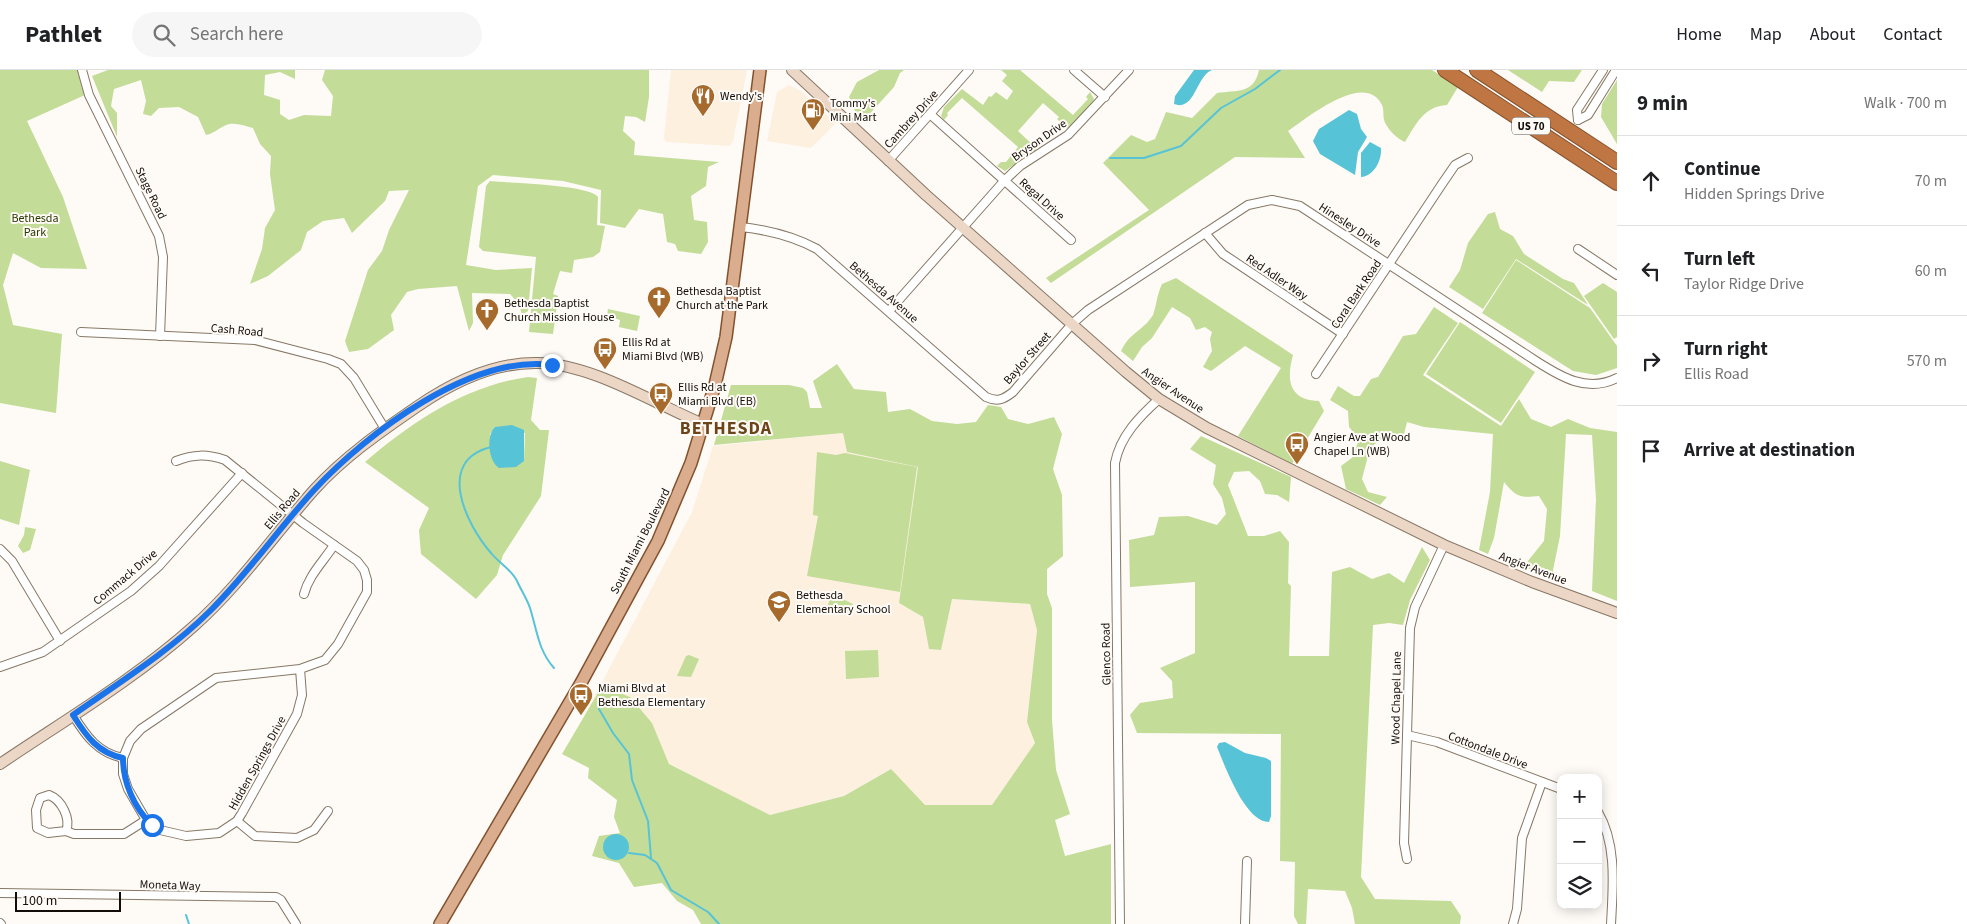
<!DOCTYPE html>
<meta charset="utf-8">
<style>
:root{--surface:#fff;--page:#f6f6f6;--text:#202124;--muted:#757577;--line:#e0e0e0}
body{margin:0;font-family:"Source Sans 3",sans-serif;background:var(--page);color:var(--text)}
.controls{position:absolute;right:15px;bottom:15px;display:grid;overflow:hidden;border-radius:10px;box-shadow:0 2px 12px #0003}
.controls button{width:45px;height:45px;display:grid;place-items:center;padding:0;border:0;border-bottom:1px solid var(--line);background:var(--surface);color:var(--text);font:25px sans-serif}
.scale{position:absolute;left:15px;bottom:12px;width:106px;box-sizing:border-box;padding-left:5px;border:2px solid #130d07;border-top:0;font-size:14px;line-height:18px;white-space:nowrap;color:#130d07;-webkit-text-stroke:4px #fefaf6;paint-order:stroke}
.stop{position:absolute;width:15px;height:15px;margin:-11px;border:4px solid #1a73e8;border-radius:50%;background:#fff}
.stop.end{background:#1a73e8;border-color:#fff;box-shadow:0 1px 5px #0008}
.list{margin:0;padding:0;list-style:none}
h2{display:flex;justify-content:space-between;align-items:center;height:65px;margin:0;padding:0 20px;font-size:21px}
h2 small{font-size:16px;font-weight:400;color:var(--muted)}
.list li{display:grid;grid-template-columns:32px 1fr auto;gap:15px;align-items:center;box-sizing:border-box;height:90px;padding:0 20px;border-top:1px solid var(--line)}
.list b{display:block;font-size:19px;white-space:nowrap}
.list p{margin:0;font-size:16px;white-space:nowrap;color:var(--muted)}
.list em{font-size:16px;font-style:normal;color:var(--muted)}
.icon{flex:none;width:28px;height:28px;fill:none;stroke:currentColor;stroke-width:2;stroke-linecap:round;stroke-linejoin:round}
.map{position:relative;flex:none;width:1617px;height:854px;overflow:hidden}
header{display:flex;align-items:center;gap:30px;box-sizing:border-box;height:70px;padding:0 25px;background:var(--surface);border-bottom:1px solid var(--line)}
header strong{font-size:24px}
nav{display:flex;gap:28px;margin-inline-start:auto;font-size:18px}
.search{width:350px;height:45px;background:var(--page);display:flex;align-items:center;gap:12px;box-sizing:border-box;padding:0 18px;border-radius:28px;color:var(--muted);font-size:19px}
main{display:flex}
aside{flex:1;background:var(--surface)}
.map>svg:first-child{display:block}
.built{fill:#fdf0df}
.green{fill:#c3dc98;fill-rule:evenodd}
.water{fill:#57c3d6}
.lines{fill:none;stroke-linecap:round;stroke-linejoin:round}
.stream{stroke:#57c3d6;stroke-width:2}
.street-casing{stroke:#877865;stroke-width:10}
.secondary-casing{stroke:#877865;stroke-width:12}
.primary-casing{stroke:#83512d;stroke-width:14}
.highway-casing{stroke:#83512d;stroke-width:16}
.street{stroke:#fff;stroke-width:8}
.secondary{stroke:#ecd6c6;stroke-width:10}
.primary{stroke:#d9ad8e;stroke-width:11}
.highway{stroke:#bf7642;stroke-width:14}
.route{stroke:#1a73e8;stroke-width:6}
.labels{text-anchor:middle;stroke-width:4;stroke-linejoin:round;paint-order:stroke}
.shield{fill:#fefaf6;stroke:#5a544f;stroke-width:1}
.shield-label{font-size:11px;font-weight:bold;fill:#130d07}
.poi-label{font-size:12px;fill:#130d07;stroke:#fefaf6;text-anchor:start}
.street-label{font-size:12px;fill:#130d07;stroke:#fefaf6}
.park-label{font-size:12px;fill:#293800;stroke:#fefaf6}
.district-label{font-size:18px;font-weight:bold;letter-spacing:1px;fill:#6d4419;stroke:#fefaf6}
</style>
<header>
<strong>Pathlet</strong>
<div class="search"><svg class="icon" aria-label="search" viewBox="0 0 24 24"><circle cx="10" cy="10" r="6"/><path d="M15 15l6 6"/></svg>Search here</div>
<nav><a>Home</a><a>Map</a><a>About</a><a>Contact</a></nav>
</header>
<main>
<div class="map">
<svg width="1617" height="854" viewBox="0 0 1617 854">
<rect width="100%" height="100%" fill="#fefaf6"/>
<g class="built">
<path d="M671 0H747L733 71 730 76 666 72 664 68Z"/>
<path d="M789 15 801 21 836 53 811 78 767 71 777 22Z"/>
<path d="M843 363 847 382 918 397 899 533 923 547 929 579 941 580 952 529 1030 534 1037 559 1027 652 1035 673 992 735H925L890 699 844 726 770 745 582 650 692 442 713 376Z"/>
</g>
<g class="green">
<path d="M0 0H78L85 25 27 51 63 127 87 199 41 198 13 183 3 215 13 255 62 264 56 343 0 333Z"/>
<path d="M108 0H295V9L280 2 265 5 264 25 280 30V44L289 50 304 45 331 46 333 26 322 10 325 0H649V27L645 52 636 47 625 46 623 61 635 72 634 85 719 92 708 97 706 116 691 126 694 150 707 152 708 172 701 184 678 181 675 174 667 172 663 144 639 139 625 158 600 153 601 120 563 111 493 105 478 116 466 195 496 200 532 198 528 241 522 245 519 234 510 224 472 223 473 253 469 261 457 216 418 219 407 222 391 245 394 260 368 279 349 282 345 271 368 200 382 181 389 160 409 120 389 121 385 131 352 163 344 148 323 151 307 162 301 180 268 206 250 214 262 179 265 158 275 140 270 104 271 86 260 74 253 58C244 56 233 51 224 56 217 59 215 63 206 65L198 47 179 37 159 38 151 46 143 44 146 31 141 10 114 19 111 36 117 43V67L92 6Z"/>
<path d="M879 0H904L900 3 894 17 865 49 855 41 849 27 857 12Z"/>
<path d="M1001 0H1020L1073 45 1088 29 1086 27 1090 22 1094 29 1092 34 1068 59 1057 49 1059 47 1043 33 1018 61 1037 79 1005 101 997 96 1001 92H1006L1018 77 962 28 947 43 948 45 944 50 941 46 944 37 962 19 983 35 989 26 991 27 996 22 1007 30 1013 21 1002 11 1007 5Z"/>
<path d="M1259 0H1432L1458 17 1447 35C1424 36 1416 54 1405 72 1397 69 1387 59 1384 50 1383 45 1384 39 1382 35 1365 0 1307 48 1288 61L1305 88 1235 87 1051 213 1046 208 1149 140 1103 93 1131 65 1147 72 1155 69 1166 42 1192 48 1217 23C1238 20 1254 24 1259 0Z"/>
<path d="M1508 0H1582L1574 12 1549 11 1542 22Z"/>
<path d="M1617 10V74L1601 47 1602 34Z"/>
<path d="M490 111C508 113 591 115 598 127L597 155 605 156 600 182 593 187 574 190 572 203 560 201 553 224 558 226 553 264 529 262 536 187 483 181 479 177 486 116Z"/>
<path d="M1495 142 1500 159 1513 166 1524 184 1563 209 1574 213 1588 235 1516 189 1483 239 1449 217 1460 200 1468 173 1488 144Z"/>
<path d="M1516 190 1590 238 1617 276V298L1596 305 1573 301 1482 243Z"/>
<path d="M1176 208 1293 285C1286 310 1289 330 1319 331L1324 341 1292 394 1238 366 1281 298 1245 276 1211 301 1203 297 1212 281 1210 269 1212 262 1205 257 1196 260 1190 248 1172 237 1152 268 1142 277 1133 291 1121 281C1130 262 1143 261 1153 245 1156 238 1157 224 1162 214Z"/>
<path d="M1603 213 1617 222V267L1614 269 1584 226Z"/>
<path d="M1434 237 1458 253 1423 305 1501 356 1519 329 1531 349 1551 357 1568 349 1590 358 1617 362V531L1592 521 1596 429 1592 365 1566 364 1560 466 1553 500 1555 508 1523 497 1544 471 1547 439 1539 426C1520 428 1516 427 1504 412L1494 468 1488 484 1479 480 1490 422 1493 364 1424 357 1407 352 1404 364 1393 369H1381L1370 378 1362 409 1368 422 1387 427 1380 435 1346 419 1341 396 1353 387 1359 369 1349 357 1348 341 1330 330 1338 316 1354 326H1360L1371 309 1378 307 1403 266 1416 264Z"/>
<path d="M608 239 640 246 637 261 619 257 620 250 607 246Z"/>
<path d="M1460 252 1535 302 1501 353 1426 304Z"/>
<path d="M837 294 854 319 886 322 888 342 910 339 932 351 957 354 976 352 988 335 1001 337 1008 349 1028 354 1054 347 1062 364 1053 399 1062 425 1063 486 1047 499V524L1052 538V650L1056 700 1070 744 1055 750 1065 786 1111 774V854H701L693 840 677 831 662 813 634 817 619 793 592 786 599 766 620 763 614 747 617 730 588 708 589 698 562 684 602 616 630 627 652 653 669 694 770 745 844 726 891 699 925 735H992L1035 673 1027 652 1037 560 1030 534 952 529 941 580 929 579 923 547 899 533 918 397 847 382 843 363 714 375 731 315H789L803 318 807 322 810 338H822L813 311Z"/>
<path d="M528 307 537 308 531 350 540 360H549L541 426 503 485 497 505 476 529 421 484 419 460 429 438 365 392C412 352 465 316 528 307ZM495 357 525 363 524 391 492 387 490 364Z"/>
<path d="M1201 366 1291 407 1289 432 1277 425 1265 424 1260 411 1249 401 1234 402 1228 415 1248 466H1264L1280 461 1289 472 1288 513 1291 516 1289 586H1329L1332 502 1350 497 1372 509 1389 503 1404 513 1422 477 1430 490 1410 530 1403 555 1389 553 1373 555 1361 807 1375 829 1451 831 1461 846 1460 854H1355L1352 838 1345 821 1308 819 1306 854H1298L1294 846 1295 792 1280 791 1281 664 1137 663 1130 645 1140 633 1173 628 1172 611 1160 598 1195 583V512L1130 517 1129 470 1154 465 1159 447 1188 446 1217 455 1226 444 1222 428 1213 414 1216 395 1190 379Z"/>
<path d="M817 382 836 385 845 383 917 397 900 522 807 506 818 446 813 445Z"/>
<path d="M0 391 30 400 19 455 0 449Z"/>
<path d="M25 457 36 459 30 480 23 483 18 476 24 465Z"/>
<path d="M832 524 853 534 850 542 844 544 827 537Z"/>
<path d="M878 580 879 607 846 609 845 581Z"/>
<path d="M689 585 699 589 691 607 677 606 686 586Z"/>
</g>
<g class="water">
<path d="M1194 0H1212C1196 6 1195 42 1174 34L1175 26Z"/>
<path d="M1349 40 1357 44 1361 59 1367 67 1358 82 1355 105 1320 84 1313 71 1319 59Z"/>
<path d="M1370 72 1381 78C1382 90 1374 106 1361 107V83Z"/>
<path d="M512 355 524 360V391L516 397 499 398C488 391 486 365 495 357Z"/>
<path d="M1225 672 1245 683 1266 688 1271 691V746L1269 752C1245 752 1225 696 1217 677L1219 673Z"/>
<circle cx="616" cy="777" r="13"/>
</g>
<g class="lines">
<g class="stream">
<path d="M1110 88H1144L1181 76 1221 38 1255 19 1280 0"/>
<path d="M491 377C435 391 466 454 491 483 499 493 511 499 517 511 521 520 527 529 530 538 537 560 538 580 554 598"/>
<path d="M599 639 613 663 629 684 632 710 648 751 651 788"/>
<path d="M629 783 645 785 657 793 671 820 708 842 719 854"/>
<path d="M186 845 189 854"/>
</g>
<g class="street-casing">
<g id="street">
<path d="M82 0 89 25 159 166 163 187 160 266"/>
<path d="M1074 0 1105 27"/>
<path d="M931 45 1071 170"/>
<path d="M1578 50 1588 45 1616 0"/>
<path d="M1578 50 1577 40 1603 0"/>
<path d="M888 91 969 0"/>
<path d="M741 157C768 160 793 166 817 179L986 327C997 332 1003 330 1013 322L1072 254 1088 240 1248 135 1272 130 1300 136 1536 291C1561 307 1587 323 1617 308"/>
<path d="M1205 163 1223 184 1343 264"/>
<path d="M1578 179 1617 205"/>
<path d="M889 241 1005 110 1020 96 1068 65 1129 0"/>
<path d="M81 262 255 270 328 289 341 294 354 308 385 359"/>
<path d="M1316 304 1442 114 1455 95 1468 88"/>
<path d="M176 391C194 384 207 384 225 390L303 453 357 491 364 500 367 510V522L338 574 325 590 300 599 216 608 141 659 130 671 123 688V704L128 719 146 750 160 760 186 766 219 763 237 751 242 743 297 644 302 625 300 599"/>
<path d="M0 479 12 491 60 571"/>
<path d="M304 524C309 505 323 492 334 475"/>
<path d="M0 597 43 582 131 521 159 496 242 403"/>
<path d="M73 645C86 666 98 683 123 688"/>
<path d="M1407 665 1437 672 1561 719"/>
<path d="M49 725C62 730 71 749 66 761L48 763 37 758 36 740 40 728Z"/>
<path d="M1598 742C1617 774 1613 816 1611 854"/>
<path d="M237 751 255 766 297 768 314 760 328 741"/>
<path d="M66 761 74 764H124L146 750"/>
<path d="M1407 789 1404 773 1410 558 1415 537 1444 475"/>
<path d="M0 823 276 827 281 830 296 854"/>
<path d="M0 853 1 854"/>
<path d="M1120 854 1115 393C1120 366 1140 346 1159 329"/>
<path d="M1245 854 1247 791"/>
<path d="M1513 854 1517 839 1522 768 1542 712"/>
</g>
</g>
<g class="secondary-casing">
<g id="secondary">
<path d="M792 0 926 125 1126 302 1159 329 1207 358 1444 475 1532 512 1617 543"/>
<path d="M0 694C65 650 135 609 194 556 239 516 274 465 314 420 344 387 380 362 418 336 453 312 494 292 538 293 592 294 653 333 703 354"/>
</g>
</g>
<g class="primary-casing">
<path id="primary" d="M440 854 581 613 658 471 691 393 715 315 726 267 760 0"/>
</g>
<g class="highway-casing">
<g id="highway">
<path d="M1445 0 1617 113"/>
<path d="M1477 0 1617 92"/>
</g>
</g>
<use href="#street" class="street"/>
<use href="#secondary" class="secondary"/>
<use href="#primary" class="primary"/>
<use href="#highway" class="highway"/>
</g>
<g class="lines">
<path class="route" d="M152 755C134 738 123 712 123 688 98 683 86 666 73 645 120 612 170 581 211 540 249 502 279 458 315 419 367 363 472 284 552 295"/>
</g>
<defs>
<g id="restaurant-pin" transform="scale(1.25)"><path d="M0 17L-7.5 6A9.5 9.5 0 1 1 7.5 6Z" fill="#a66b2c" stroke="#fefaf6"/><path d="M-5-6h1v4h1v-4h1v4h1v-4h1v5L-1.5 .5V6h-2V.5L-5-1ZM5-6V6H3V1.5H1.5Q1.5-4 5-6Z" fill="#fff"/></g>
<g id="fuel-pin" transform="scale(1.25)"><path d="M0 17L-7.5 6A9.5 9.5 0 1 1 7.5 6Z" fill="#a66b2c" stroke="#fefaf6"/><path d="M-5.5-6h7V0h2V4h1.3V-2.5L3-4.5l.8-.8L6-3V5H2.5V1h-1V6h-7ZM-4.2-4.7v3.2H.2V-4.7Z" fill="#fff"/></g>
<g id="church-pin" transform="scale(1.25)"><path d="M0 17L-7.5 6A9.5 9.5 0 1 1 7.5 6Z" fill="#a66b2c" stroke="#fefaf6"/><path d="M-1.2-6h2.4v3.5h3.3v2.4h-3.3V6h-2.4V-.1h-3.3v-2.4h3.3Z" fill="#fff"/></g>
<g id="bus-pin" transform="scale(1.25)"><path d="M0 17L-7.5 6A9.5 9.5 0 1 1 7.5 6Z" fill="#a66b2c" stroke="#fefaf6"/><path d="M-5-6H5V4H4V6H2V4H-2V6H-4V4H-5ZM-3.5-4V0h7V-4ZM-3.5 1.2v1.5H-2V1.2ZM2 1.2v1.5H3.5V1.2Z" fill="#fff"/></g>
<g id="school-pin" transform="scale(1.25)"><path d="M0 17L-7.5 6A9.5 9.5 0 1 1 7.5 6Z" fill="#a66b2c" stroke="#fefaf6"/><path d="M0-5L7-2L0 1L-7-2ZM-4 1L0 2.5L4 1V4Q0 6-4 4Z" fill="#fff"/></g>
</defs>
<g fill-rule="evenodd">
<use href="#restaurant-pin" x="703" y="26"/>
<use href="#fuel-pin" x="813" y="40"/>
<use href="#church-pin" x="659" y="228"/>
<use href="#church-pin" x="487" y="240"/>
<use href="#bus-pin" x="605" y="279"/>
<use href="#bus-pin" x="661" y="324"/>
<use href="#bus-pin" x="1297" y="374"/>
<use href="#school-pin" x="779" y="532"/>
<use href="#bus-pin" x="581" y="625"/>
</g>
<g class="labels">
<rect class="shield" x="1512" y="47.5" width="38" height="17" rx="4"/>
<g class="shield-label">
<text x="1531" y="60">US 70</text>
</g>
<g class="poi-label">
<text x="720" y="30">Wendy's</text>
<text x="830" y="37">Tommy's<tspan x="830" dy="14">Mini Mart</tspan></text>
<text x="676" y="225">Bethesda Baptist<tspan x="676" dy="14">Church at the Park</tspan></text>
<text x="504" y="237">Bethesda Baptist<tspan x="504" dy="14">Church Mission House</tspan></text>
<text x="622" y="276">Ellis Rd at<tspan x="622" dy="14">Miami Blvd (WB)</tspan></text>
<text x="678" y="321">Ellis Rd at<tspan x="678" dy="14">Miami Blvd (EB)</tspan></text>
<text x="1314" y="371">Angier Ave at Wood<tspan x="1314" dy="14">Chapel Ln (WB)</tspan></text>
<text x="796" y="529">Bethesda<tspan x="796" dy="14">Elementary School</tspan></text>
<text x="598" y="622">Miami Blvd at<tspan x="598" dy="14">Bethesda Elementary</tspan></text>
</g>
<g class="street-label">
<text transform="translate(911 49) rotate(-48)" y="4">Cambrey Drive</text>
<text transform="translate(1039 70) rotate(-35)" y="4">Bryson Drive</text>
<text transform="translate(151 123) rotate(64)" y="4">Stage Road</text>
<text transform="translate(1042 129) rotate(42)" y="4">Regal Drive</text>
<text transform="translate(1350 155) rotate(33)" y="4">Hinesley Drive</text>
<text transform="translate(1277 207) rotate(34)" y="4">Red Adler Way</text>
<text transform="translate(884 222) rotate(41)" y="4">Bethesda Avenue</text>
<text transform="translate(1356 224) rotate(-56)" y="4">Coral Bark Road</text>
<text transform="translate(237 260) rotate(5)" y="4">Cash Road</text>
<text transform="translate(1027 288) rotate(-49)" y="4">Baylor Street</text>
<text transform="translate(1173 320) rotate(34)" y="4">Angier Avenue</text>
<text transform="translate(282 439) rotate(-50)" y="4">Ellis Road</text>
<text transform="translate(640 471) rotate(-63)" y="4">South Miami Boulevard</text>
<text transform="translate(1533 498) rotate(21)" y="4">Angier Avenue</text>
<text transform="translate(125 507) rotate(-40)" y="4">Commack Drive</text>
<text transform="translate(1106 584) rotate(-91)" y="4">Glenco Road</text>
<text transform="translate(1396 628) rotate(-89)" y="4">Wood Chapel Lane</text>
<text transform="translate(1488 680) rotate(21)" y="4">Cottondale Drive</text>
<text transform="translate(257 693) rotate(-61)" y="4">Hidden Springs Drive</text>
<text transform="translate(170 815) rotate(2)" y="4">Moneta Way</text>
</g>
<g class="park-label">
<text x="35" y="152">Bethesda<tspan x="35" dy="14">Park</tspan></text>
</g>
<g class="district-label">
<text x="726" y="364">BETHESDA</text>
</g>
</g>
</svg>
<div class="controls">
<button>+</button>
<button>−</button>
<button><svg class="icon" aria-label="layers" viewBox="0 0 24 24"><path d="M12 4l9 5-9 5-9-5zM3 14l9 5 9-5"/></svg></button>
</div>
<div class="scale">100 m</div>
<div class="stop" style="left:152px;top:755px"></div>
<div class="stop end" style="left:552px;top:295px"></div>
</div>
<aside>
<h2>9 min<small>Walk · 700 m</small></h2>
<ul class="list">
<li><svg class="icon" aria-label="ahead" viewBox="0 0 24 24"><path d="M12 20V5M6 11l6-6 6 6"/></svg><div><b>Continue</b><p>Hidden Springs Drive</p></div><em>70 m</em></li>
<li><svg class="icon" aria-label="left" viewBox="0 0 24 24"><path d="M17 20v-9H6M10 6l-5 5 5 5"/></svg><div><b>Turn left</b><p>Taylor Ridge Drive</p></div><em>60 m</em></li>
<li><svg class="icon" aria-label="right" viewBox="0 0 24 24"><path d="M7 20v-9h11M14 6l5 5-5 5"/></svg><div><b>Turn right</b><p>Ellis Road</p></div><em>570 m</em></li>
<li><svg class="icon" aria-label="arrive" viewBox="0 0 24 24"><path d="M6 21V4h12l-3 4 3 4H6"/></svg><div><b>Arrive at destination</b></div></li>
</ul>
</aside>
</main>
